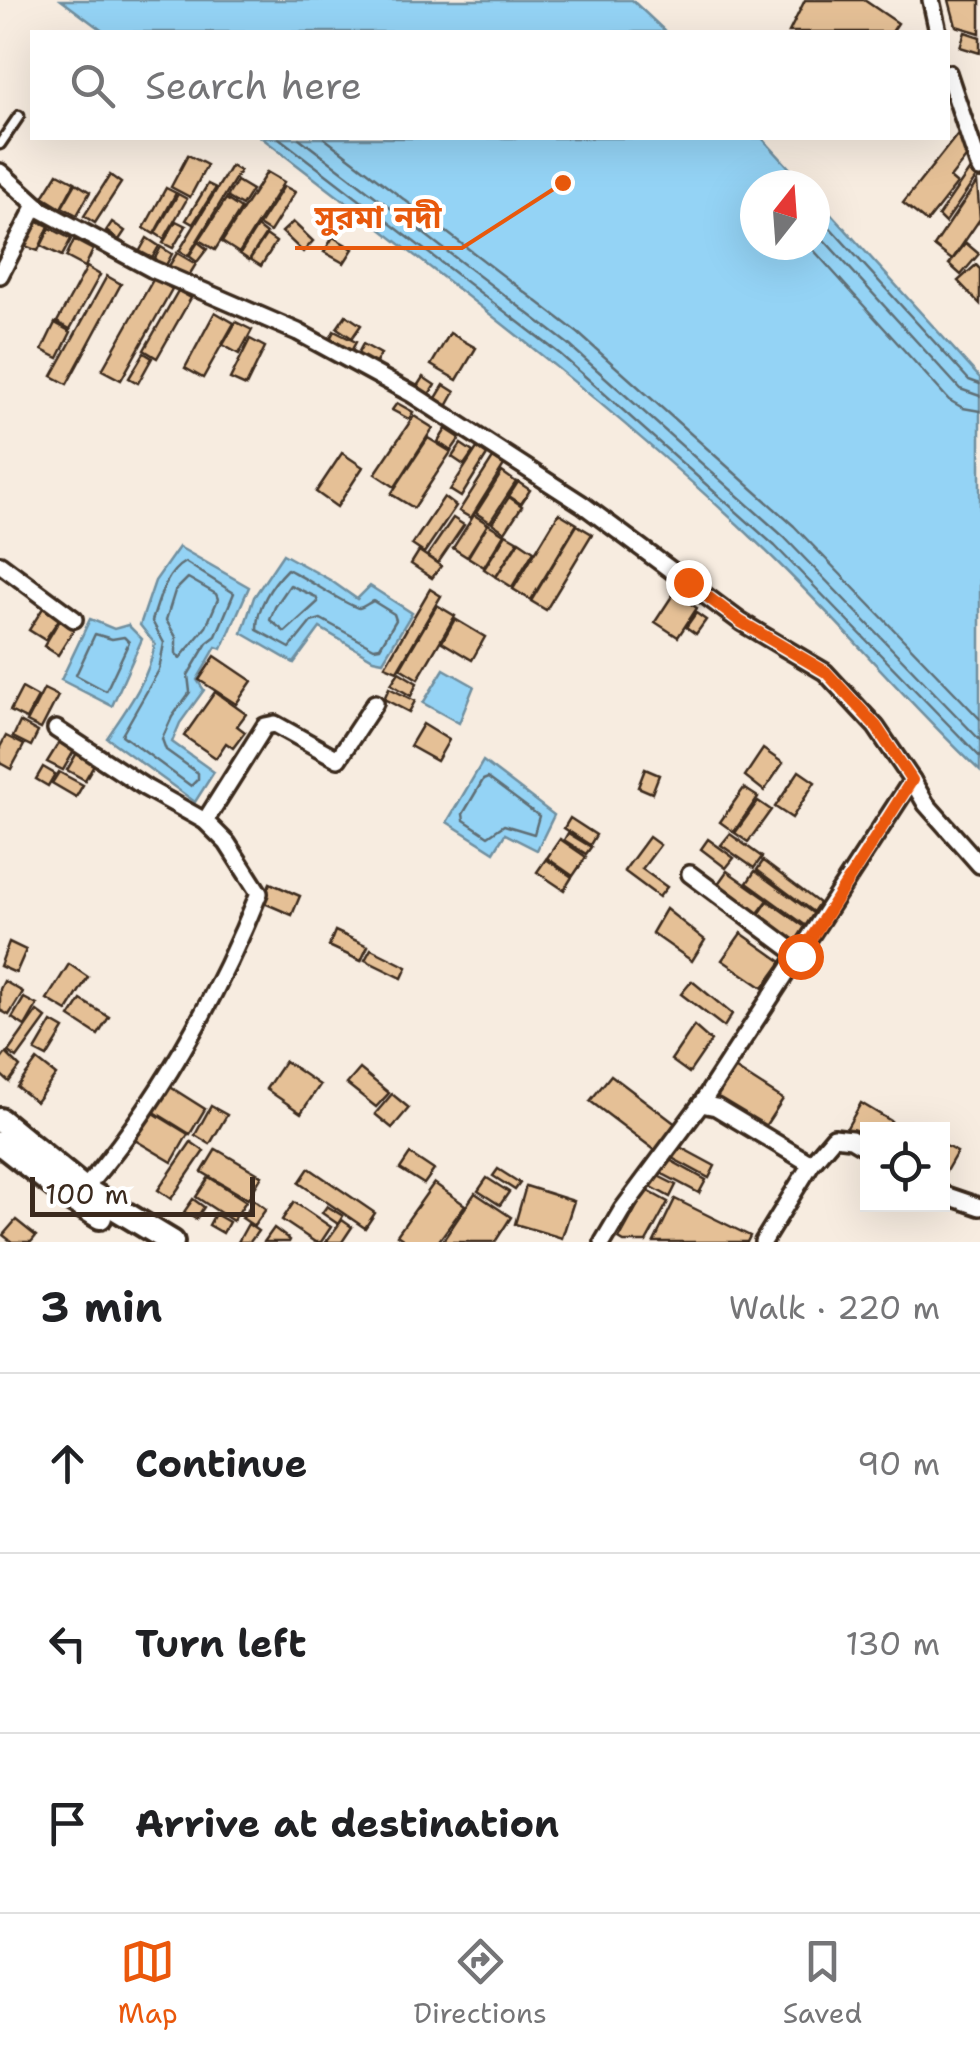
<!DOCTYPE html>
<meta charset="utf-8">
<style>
:root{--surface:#fff;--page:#f6f6f6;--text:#202124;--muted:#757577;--line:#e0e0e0;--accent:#ea580c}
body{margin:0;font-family:"Shantell Sans","Noto Sans Bengali",sans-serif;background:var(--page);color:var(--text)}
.controls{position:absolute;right:30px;bottom:30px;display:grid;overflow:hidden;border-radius:0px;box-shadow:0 10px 40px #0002}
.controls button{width:90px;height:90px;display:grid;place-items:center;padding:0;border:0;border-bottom:2px solid var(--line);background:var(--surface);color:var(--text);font:50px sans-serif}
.compass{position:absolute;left:740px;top:170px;width:90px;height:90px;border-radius:50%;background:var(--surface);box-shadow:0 10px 40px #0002;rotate:17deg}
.scale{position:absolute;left:30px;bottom:25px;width:225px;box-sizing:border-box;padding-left:10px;border:5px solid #3b2a1e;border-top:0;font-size:28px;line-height:35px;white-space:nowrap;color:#3b2a1e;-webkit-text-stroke:8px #fff;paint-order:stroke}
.stop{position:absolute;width:30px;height:30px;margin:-22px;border:8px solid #ea580c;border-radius:50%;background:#fff}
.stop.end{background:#ea580c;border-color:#fff;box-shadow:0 2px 10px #0008}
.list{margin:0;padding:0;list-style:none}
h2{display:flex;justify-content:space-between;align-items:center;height:130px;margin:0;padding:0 40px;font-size:42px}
h2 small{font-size:32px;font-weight:400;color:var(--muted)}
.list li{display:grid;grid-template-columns:65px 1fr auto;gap:30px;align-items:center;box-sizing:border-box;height:180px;padding:0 40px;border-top:2px solid var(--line)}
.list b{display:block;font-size:38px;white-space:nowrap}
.list em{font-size:32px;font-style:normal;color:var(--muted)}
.icon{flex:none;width:55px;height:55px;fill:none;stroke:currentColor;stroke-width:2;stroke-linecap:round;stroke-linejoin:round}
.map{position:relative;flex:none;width:980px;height:1242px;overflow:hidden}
.search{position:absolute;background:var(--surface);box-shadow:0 10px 40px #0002;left:30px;right:30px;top:30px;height:110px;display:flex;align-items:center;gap:25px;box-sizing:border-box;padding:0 35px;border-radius:0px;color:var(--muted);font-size:38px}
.sheet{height:670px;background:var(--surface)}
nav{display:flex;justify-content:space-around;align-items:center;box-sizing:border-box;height:140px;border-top:2px solid var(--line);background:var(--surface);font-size:28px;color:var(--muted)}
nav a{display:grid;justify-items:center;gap:5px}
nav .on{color:var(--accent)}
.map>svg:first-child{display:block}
.water{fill:#94d3f5;stroke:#708f9f;stroke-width:2.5}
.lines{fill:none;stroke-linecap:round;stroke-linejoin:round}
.shore{stroke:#5f6e74;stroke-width:2.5}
.building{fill:#e5c096;stroke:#3b2a1e;stroke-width:2.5}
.lane-casing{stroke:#3b2a1e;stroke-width:15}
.street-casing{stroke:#3b2a1e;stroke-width:22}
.primary-casing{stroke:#3b2a1e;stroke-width:30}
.lane{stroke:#fff;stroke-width:8}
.street{stroke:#fff;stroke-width:15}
.primary{stroke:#fff;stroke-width:22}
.route{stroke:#ea580c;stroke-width:12}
.leader{fill:none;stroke:#e8590c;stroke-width:4}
.callout-dot{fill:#e8590c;stroke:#fff;stroke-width:4}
.callout-label{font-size:32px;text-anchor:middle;font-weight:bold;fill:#e8590c;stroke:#fff;stroke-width:8;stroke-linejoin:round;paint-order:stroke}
</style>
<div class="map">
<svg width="980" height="1242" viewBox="0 0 980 1242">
<rect width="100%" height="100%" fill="#f7ece0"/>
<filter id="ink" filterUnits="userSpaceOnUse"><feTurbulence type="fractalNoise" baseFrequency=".01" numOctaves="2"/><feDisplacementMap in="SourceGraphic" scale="20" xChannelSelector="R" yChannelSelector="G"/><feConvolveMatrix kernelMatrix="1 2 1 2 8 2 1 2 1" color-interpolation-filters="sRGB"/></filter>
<g filter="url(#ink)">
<g class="water">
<path d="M61 0H632L666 32H104Z"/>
<path d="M262 138H762L805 185H755V245H815V196L980 378V771C906 701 841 623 768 553 610 401 435 271 262 138Z"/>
<path d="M179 547 249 587 222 649 216 647 197 680 204 690 180 723 172 742 214 772 195 802 107 738C127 708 148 681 155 644L140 625 155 581Z"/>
<path d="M283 554 330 580 357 599 370 586 412 613 383 661 373 659 320 628 294 663 242 633 254 597Z"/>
<path d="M90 619 114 629 128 625 142 639 112 706 61 680Z"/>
<path d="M444 669 474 686 459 723 423 703Z"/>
<path d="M483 761 554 815 537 850 505 834 494 852 447 822Z"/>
</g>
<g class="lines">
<g class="shore">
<path d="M279 138 560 354 775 546 980 757"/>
<path d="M299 138 568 344 784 537 980 740"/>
<path d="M324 138 578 333 794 526 980 719"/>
<path d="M815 211 969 380 980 384"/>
<path d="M815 230 960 389 980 396"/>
<path d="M809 245 949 400 963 408 980 411"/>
<path d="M185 562 234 593 216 636 207 643 188 675 190 692 172 717 162 739 166 750 198 773V779L191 786 122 735 159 670 164 643 152 621C159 600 165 573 185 562Z"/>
<path d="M287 569C300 574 352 609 359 608 364 607 368 603 373 601L394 614 396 620 380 647 374 648 321 619 311 622 290 648 257 630C256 608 272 584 287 569Z"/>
<path d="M188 578 216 594 218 599 206 627 180 658 176 654V637L166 620 175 591Z"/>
<path d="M290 585 316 597 318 602 285 632 270 620 275 607Z"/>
<path d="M95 634 112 639 124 637 129 642 106 691 76 675Z"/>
<path d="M488 778 539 816 534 834 504 825 488 836 464 820 463 814 483 780Z"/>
</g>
</g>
<g class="building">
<path d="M805 0H864L898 23 892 32H789Z"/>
<path d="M949 0H980V33L956 26Z"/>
<path d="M965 32 980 37V53L960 47Z"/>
<path d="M957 135 969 154 950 178 957 184 927 222 903 203Z"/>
<path d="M188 155 207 165 190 197 171 187Z"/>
<path d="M973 165 978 175 945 223 938 216Z"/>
<path d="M231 166 240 171 188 256 179 251Z"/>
<path d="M267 172 284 182 239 253 222 242Z"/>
<path d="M58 173 75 182 61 208 43 197Z"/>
<path d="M110 175 121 183 95 223 84 216Z"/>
<path d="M237 181 252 190 242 206 227 197Z"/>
<path d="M977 182 980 219 952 260 934 246Z"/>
<path d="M76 183 90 192 77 215 62 207Z"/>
<path d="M208 184 216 188 193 224 186 220Z"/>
<path d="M284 186 295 192 270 232 259 225Z"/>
<path d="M166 188 176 193 154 234 144 228Z"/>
<path d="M178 194 187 199 164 239 155 233Z"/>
<path d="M226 199 241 209 215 250 199 240Z"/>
<path d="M36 220 49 226 38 251 25 246Z"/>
<path d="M176 221 186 226 173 248 163 243Z"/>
<path d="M112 222 125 231 119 240 106 231Z"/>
<path d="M293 222 313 241 303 252 282 232Z"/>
<path d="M257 227 266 234 249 260 240 254Z"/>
<path d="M50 228 71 239 62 256 41 246Z"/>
<path d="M266 235 276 242 261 266 250 259Z"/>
<path d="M333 237 353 249 344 263 324 252Z"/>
<path d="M147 238 159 246 150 262 138 254Z"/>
<path d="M74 240 93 250 85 267 66 257Z"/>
<path d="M198 242 207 249 197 262 189 256Z"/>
<path d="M966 243 979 254 961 275 949 264Z"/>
<path d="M161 247 172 254 165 267 154 260Z"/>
<path d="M177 253 196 264 188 277 169 266Z"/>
<path d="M976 265 980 269V304L958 281Z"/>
<path d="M87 267 100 275 70 329 57 322Z"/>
<path d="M107 276 121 284 67 384 52 376Z"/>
<path d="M154 278 172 289 121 380 102 370Z"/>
<path d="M178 291 191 298 157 358 144 350Z"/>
<path d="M215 312 234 323 203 378 185 368Z"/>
<path d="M346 315 361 325 352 338 337 328Z"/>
<path d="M236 322 252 330 239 354 223 345Z"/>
<path d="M55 323 71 332 58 358 42 350Z"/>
<path d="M334 331 356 342 349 355 328 343Z"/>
<path d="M450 333 476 348 457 380 431 365Z"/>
<path d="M250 339 265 347 246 386 230 379Z"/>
<path d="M363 344 381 354 374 366 356 357Z"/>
<path d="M144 353 152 358 138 383 129 378Z"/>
<path d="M423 377 435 385 426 399 414 391Z"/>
<path d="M444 385 455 392 445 410 433 403Z"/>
<path d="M397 403 413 412 409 419 392 410Z"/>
<path d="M414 416 433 428 395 487 375 474Z"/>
<path d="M446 429 460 438 451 451 438 442Z"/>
<path d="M428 438 451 452 414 508 391 494Z"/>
<path d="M461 444 473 452 464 465 452 457Z"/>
<path d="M477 448 487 455 461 497 450 490Z"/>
<path d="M342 453 363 467 337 507 316 492Z"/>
<path d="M493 458 504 465 471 518 459 511Z"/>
<path d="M502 472 516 482 490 522 476 513Z"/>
<path d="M518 482 530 490 521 504 509 496Z"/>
<path d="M444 497 456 506 424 553 412 545Z"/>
<path d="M509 497 522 506 505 532 492 523Z"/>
<path d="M559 513 577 524 531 600 513 589Z"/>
<path d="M474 515 488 524 467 557 453 548Z"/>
<path d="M453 518 464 525 438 563 427 556Z"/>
<path d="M488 524 504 534 484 567 468 557Z"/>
<path d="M577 525 592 534 546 610 531 601Z"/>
<path d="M506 534 518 541 496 577 484 569Z"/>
<path d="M519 541 534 551 512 587 496 577Z"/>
<path d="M419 551 441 566 432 578 411 564Z"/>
<path d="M430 589 441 596 397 671 385 666Z"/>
<path d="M674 593 697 608 678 637 655 622Z"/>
<path d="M437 605 455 616 418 679 400 668Z"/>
<path d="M43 608 60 618 45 640 29 630Z"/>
<path d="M696 613 706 620 696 634 686 627Z"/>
<path d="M60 619 75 628 58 655 44 646Z"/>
<path d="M455 619 485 637 472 660 442 642Z"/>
<path d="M215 656 252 681 236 704 199 680Z"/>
<path d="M399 672 417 683 411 696 391 684Z"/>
<path d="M22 688 38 697 26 719 10 711Z"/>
<path d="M389 688 415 701 409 712 384 699Z"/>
<path d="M44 689 58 696 41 729 27 722Z"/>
<path d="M215 692 246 714 237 726 245 732 233 748 226 743 216 758 184 736Z"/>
<path d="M20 722 38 732 31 746 13 737Z"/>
<path d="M423 724 449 740 437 761 410 746Z"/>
<path d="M6 736 24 745 11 769 0 763V747Z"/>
<path d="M60 741 75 749 63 770 47 762Z"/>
<path d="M763 749 783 763 764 791 745 776Z"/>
<path d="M78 751 96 761 85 780 67 770Z"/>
<path d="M43 767 55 774 48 786 36 779Z"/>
<path d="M645 769 659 775 652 793 638 787Z"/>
<path d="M799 771 815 782 792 818 775 807Z"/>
<path d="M59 772 83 785 76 797 52 783Z"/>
<path d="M744 788 758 797 734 832 720 822Z"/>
<path d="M758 801 771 810 748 842 735 833Z"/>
<path d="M570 818 596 835 590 845 564 828Z"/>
<path d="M568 833 591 847 586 854 564 840Z"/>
<path d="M730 834 762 857 754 868 721 845Z"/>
<path d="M649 837 660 845 642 869 667 887 659 897 624 871Z"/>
<path d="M560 839 586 857 573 876 547 858Z"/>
<path d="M708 839 734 858 726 868 701 849Z"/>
<path d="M546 859 572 877 564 890 537 872Z"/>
<path d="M763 861 819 903 813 912 757 870Z"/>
<path d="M727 871 768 900 755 917 715 888Z"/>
<path d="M755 871 817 916 809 928 747 883Z"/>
<path d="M270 883 300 896 292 915 262 902Z"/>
<path d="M768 901 808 929 797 945 757 917Z"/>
<path d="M666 909 705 940 692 961 652 933Z"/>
<path d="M335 931 368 946 361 961 329 946Z"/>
<path d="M741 933 782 962 763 988 722 960Z"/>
<path d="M9 942 26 950 16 973 0 966Z"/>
<path d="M371 949 407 967 402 978 365 960Z"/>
<path d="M69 964 88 977 67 1011 47 999Z"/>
<path d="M4 981 23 992 9 1015 0 1010V989Z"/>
<path d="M692 981 732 1014 724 1027 681 994Z"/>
<path d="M24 998 37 1005 25 1026 12 1018Z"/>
<path d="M81 1000 109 1017 98 1035 70 1017Z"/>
<path d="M37 1011 46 1018 17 1058 8 1052Z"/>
<path d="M52 1022 64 1029 47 1057 35 1051Z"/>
<path d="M694 1026 711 1041 689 1073 671 1060Z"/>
<path d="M6 1053 20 1067 9 1082 0 1074V1061Z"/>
<path d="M37 1060 56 1075 36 1102 17 1087Z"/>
<path d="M285 1061 320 1085 301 1113 266 1089Z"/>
<path d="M733 1067 783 1099 764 1128 714 1095Z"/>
<path d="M360 1069 389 1093 376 1107 347 1084Z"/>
<path d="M611 1075 677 1125 656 1151 590 1101Z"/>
<path d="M164 1083 205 1109 190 1134 148 1108Z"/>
<path d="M392 1094 409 1108 392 1128 375 1114Z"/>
<path d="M861 1103 891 1121 886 1130H868V1147L844 1133Z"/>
<path d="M211 1106 227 1115 210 1144 195 1135Z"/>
<path d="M147 1109 188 1134 172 1162 130 1137Z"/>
<path d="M191 1142 204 1151 171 1199 158 1190Z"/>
<path d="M942 1144 957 1152 942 1178Z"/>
<path d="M678 1146 715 1166 709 1178 672 1158Z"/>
<path d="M216 1149 262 1176 248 1199 202 1172Z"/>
<path d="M410 1154 434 1170 424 1184 400 1169Z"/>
<path d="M666 1158 706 1180 699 1193 659 1172Z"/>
<path d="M309 1168 375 1213 365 1228 299 1183Z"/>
<path d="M498 1169 520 1183 515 1190 493 1176Z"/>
<path d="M654 1174 676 1185 670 1197 648 1185Z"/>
<path d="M209 1177 246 1201 233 1221 196 1197Z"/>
<path d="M487 1178 509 1192 500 1205 478 1191Z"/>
<path d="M434 1183 465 1205 438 1242H407L397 1235Z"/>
<path d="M526 1186 574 1201 562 1238 515 1224Z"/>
<path d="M646 1190 668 1202 646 1242H624L619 1239Z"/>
<path d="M475 1193 511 1217 495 1242H442Z"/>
<path d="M193 1199 204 1207 196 1219 184 1212Z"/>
<path d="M675 1199 750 1236 747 1242H654Z"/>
<path d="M254 1200 266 1209 254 1226 242 1218Z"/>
<path d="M294 1202 331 1227 321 1242H315L282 1220Z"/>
<path d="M327 1206 343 1216 338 1224 322 1213Z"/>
<path d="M215 1214 229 1222 223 1233 209 1225Z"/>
<path d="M16 1220 36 1236 31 1242H12L3 1235Z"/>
<path d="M342 1220 352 1227 342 1242H326Z"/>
<path d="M248 1224 258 1231 250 1242H238Z"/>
<path d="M274 1228 290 1240 289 1242H264Z"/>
</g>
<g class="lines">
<g class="lane-casing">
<path id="lane" d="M0 144 19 116"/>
</g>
<g class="street-casing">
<g id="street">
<path d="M931 0 938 32"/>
<path d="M948 73 980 169"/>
<path d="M0 172 42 210 152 269 298 332 412 394 582 504 741 622 825 672 876 727 912 780 701 1104"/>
<path d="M0 275 36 205"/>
<path d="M0 564 74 619"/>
<path d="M56 729 146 788 205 821 227 843 259 893C216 1000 156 1107 80 1194"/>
<path d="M912 780 926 804 980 865"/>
<path d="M205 821 265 726 275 724 338 759 375 703"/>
<path d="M690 874 800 956"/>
<path d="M942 1194 980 1207"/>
<path d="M603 1242 622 1210 701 1104 716 1107 811 1164 834 1137 851 1139 868 1149"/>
<path d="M763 1242 811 1164"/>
</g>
</g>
<g class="primary-casing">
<g id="primary">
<path d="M0 1120 84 1189 172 1242"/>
<path d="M0 1143 74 1201 100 1217"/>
</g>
</g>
<use href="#lane" class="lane"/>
<use href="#street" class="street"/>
<use href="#primary" class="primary"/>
</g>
</g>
<g class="lines" filter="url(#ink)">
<path class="route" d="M688 582 741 622 826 672 876 726 912 780 800 956"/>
</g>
<path class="leader" d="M563 183L462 248H295"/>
<circle class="callout-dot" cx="563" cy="183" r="10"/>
<g class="callout-label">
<text x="378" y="228">সুরমা নদী</text>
</g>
</svg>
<div class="controls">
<button><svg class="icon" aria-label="locate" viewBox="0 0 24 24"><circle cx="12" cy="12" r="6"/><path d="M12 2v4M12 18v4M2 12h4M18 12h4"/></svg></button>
</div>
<svg class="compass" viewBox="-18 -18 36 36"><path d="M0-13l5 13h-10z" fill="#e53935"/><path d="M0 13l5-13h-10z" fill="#757577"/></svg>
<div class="scale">100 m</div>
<div class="stop" style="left:800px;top:956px"></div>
<div class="stop end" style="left:688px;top:582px"></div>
<div class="search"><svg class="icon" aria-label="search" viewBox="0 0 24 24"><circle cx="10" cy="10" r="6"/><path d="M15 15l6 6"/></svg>Search here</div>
</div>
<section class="sheet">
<h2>3 min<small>Walk · 220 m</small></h2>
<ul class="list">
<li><svg class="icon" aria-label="ahead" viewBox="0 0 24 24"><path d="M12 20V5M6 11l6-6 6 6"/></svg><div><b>Continue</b></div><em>90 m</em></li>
<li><svg class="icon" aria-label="left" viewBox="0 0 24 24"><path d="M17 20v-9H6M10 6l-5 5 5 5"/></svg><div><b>Turn left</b></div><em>130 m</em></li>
<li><svg class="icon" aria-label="arrive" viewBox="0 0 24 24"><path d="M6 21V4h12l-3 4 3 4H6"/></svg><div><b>Arrive at destination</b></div></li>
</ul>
</section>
<nav>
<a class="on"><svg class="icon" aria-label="map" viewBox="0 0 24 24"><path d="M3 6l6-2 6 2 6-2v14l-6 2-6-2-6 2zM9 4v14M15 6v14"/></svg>Map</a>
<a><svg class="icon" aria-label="directions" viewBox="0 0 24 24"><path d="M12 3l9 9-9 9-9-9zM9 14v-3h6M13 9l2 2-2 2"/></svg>Directions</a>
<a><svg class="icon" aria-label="saved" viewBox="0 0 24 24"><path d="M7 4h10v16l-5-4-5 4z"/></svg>Saved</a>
</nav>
